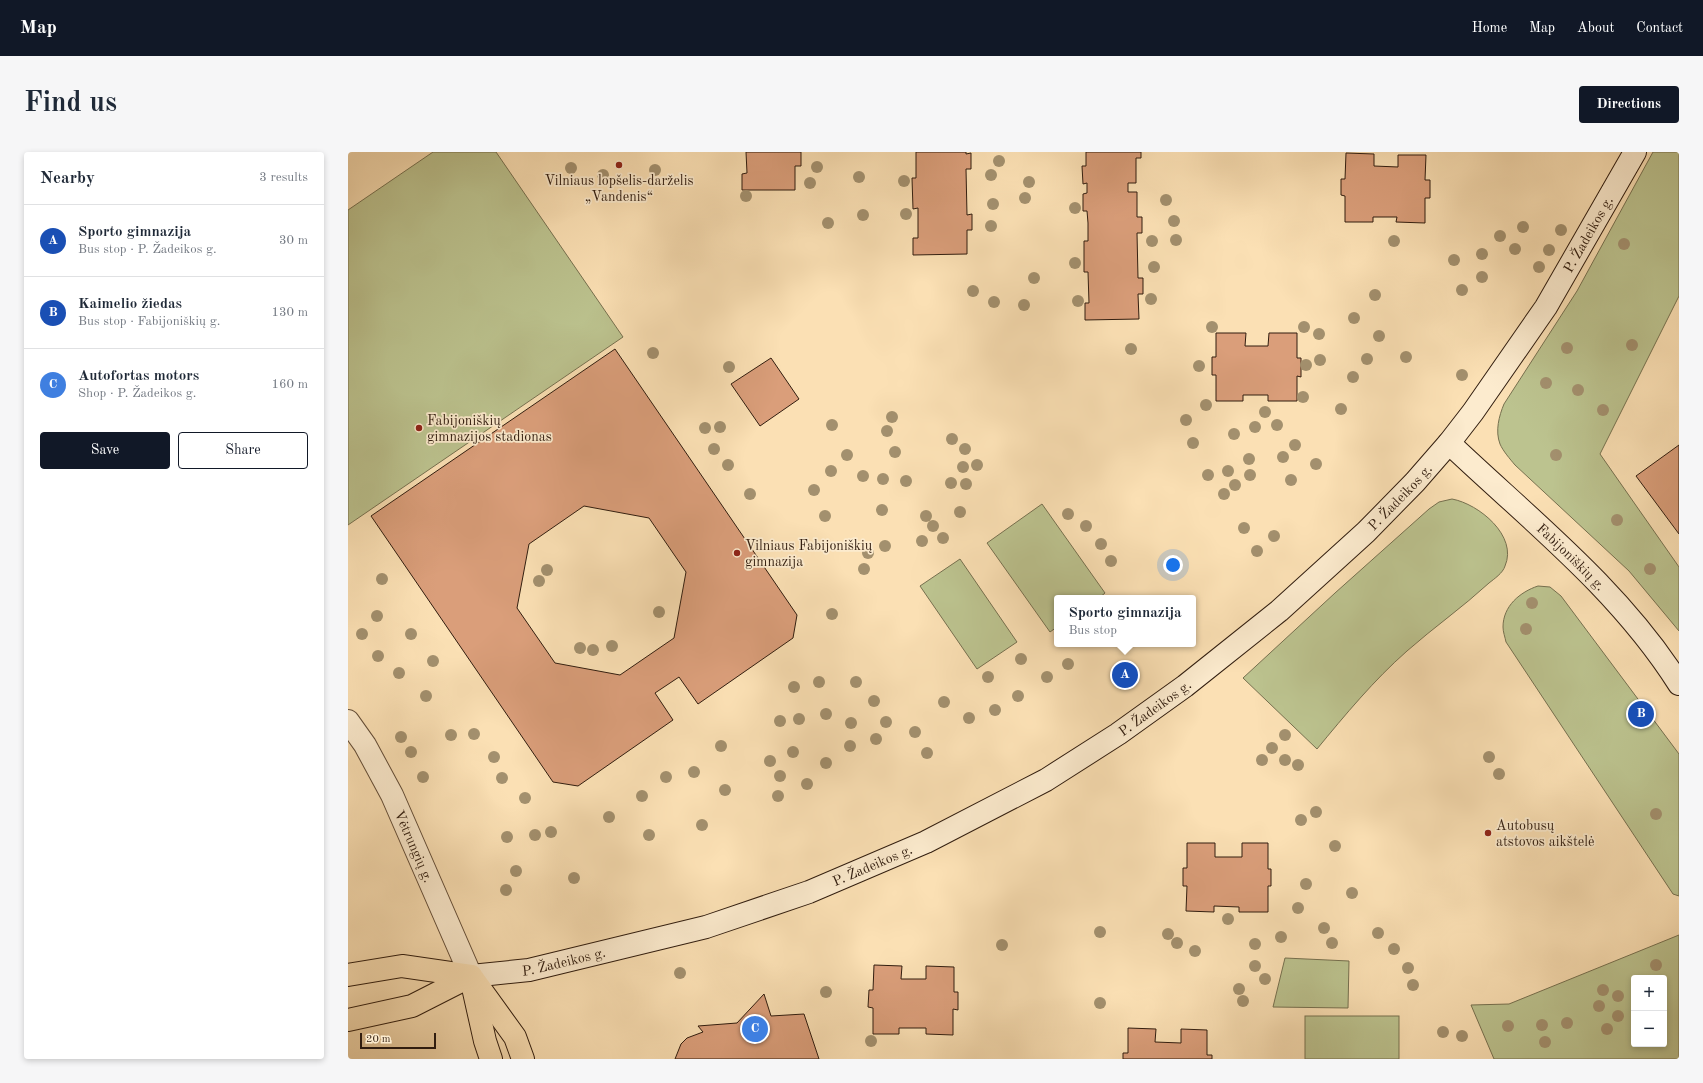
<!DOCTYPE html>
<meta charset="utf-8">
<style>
:root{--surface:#fff;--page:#f6f6f7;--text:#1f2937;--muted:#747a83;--line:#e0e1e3;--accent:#111827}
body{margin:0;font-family:"Old Standard TT",serif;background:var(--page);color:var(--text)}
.controls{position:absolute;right:12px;bottom:12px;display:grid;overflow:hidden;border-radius:4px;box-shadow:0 2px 6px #0003}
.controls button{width:36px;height:36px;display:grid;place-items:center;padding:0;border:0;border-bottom:1px solid var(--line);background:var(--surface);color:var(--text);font:20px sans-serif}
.scale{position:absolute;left:12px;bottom:10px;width:76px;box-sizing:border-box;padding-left:4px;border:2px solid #311d0f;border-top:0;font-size:11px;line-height:14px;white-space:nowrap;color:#311d0f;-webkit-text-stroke:3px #fcebce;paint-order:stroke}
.you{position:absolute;left:825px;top:413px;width:14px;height:14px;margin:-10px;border:3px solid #fff;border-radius:50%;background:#1a73e8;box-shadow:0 0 0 6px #1a73e833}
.badge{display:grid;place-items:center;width:26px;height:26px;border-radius:50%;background:var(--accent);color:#fff;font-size:13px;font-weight:700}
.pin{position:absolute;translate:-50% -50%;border:2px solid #fff;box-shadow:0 1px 4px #0006}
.popup{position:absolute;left:706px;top:443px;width:142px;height:52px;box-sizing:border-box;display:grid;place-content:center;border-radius:4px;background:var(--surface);filter:drop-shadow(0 1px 3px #0005);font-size:13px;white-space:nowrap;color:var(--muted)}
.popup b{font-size:15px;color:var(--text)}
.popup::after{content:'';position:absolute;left:50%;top:100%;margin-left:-8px;border:8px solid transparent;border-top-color:var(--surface)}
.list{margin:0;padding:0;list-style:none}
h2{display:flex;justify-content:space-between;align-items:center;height:52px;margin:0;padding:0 16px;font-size:17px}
h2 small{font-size:13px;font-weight:400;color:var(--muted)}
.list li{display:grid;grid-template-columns:26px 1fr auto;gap:12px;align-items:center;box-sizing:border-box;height:72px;padding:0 16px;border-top:1px solid var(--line)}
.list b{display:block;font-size:15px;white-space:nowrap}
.list p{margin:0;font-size:13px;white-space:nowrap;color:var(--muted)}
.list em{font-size:13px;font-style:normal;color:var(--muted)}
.actions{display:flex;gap:8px;padding:12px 16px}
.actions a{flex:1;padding:9px 0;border:1px solid var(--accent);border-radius:4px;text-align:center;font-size:14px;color:var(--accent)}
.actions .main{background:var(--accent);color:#fff}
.map{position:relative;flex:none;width:1331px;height:907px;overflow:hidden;border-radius:4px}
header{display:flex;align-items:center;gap:24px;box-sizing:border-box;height:56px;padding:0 20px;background:var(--accent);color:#fff}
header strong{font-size:19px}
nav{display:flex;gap:22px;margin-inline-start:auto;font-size:14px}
.intro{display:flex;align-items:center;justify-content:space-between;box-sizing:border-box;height:96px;padding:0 24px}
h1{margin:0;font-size:28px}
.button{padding:10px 18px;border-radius:4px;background:var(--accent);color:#fff;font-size:14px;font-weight:700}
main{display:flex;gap:24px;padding:0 24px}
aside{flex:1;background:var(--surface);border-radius:4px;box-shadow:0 2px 6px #0003}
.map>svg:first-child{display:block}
.green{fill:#bcc38f;stroke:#76704f;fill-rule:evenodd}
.building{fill:#da9e7a;stroke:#311d0f;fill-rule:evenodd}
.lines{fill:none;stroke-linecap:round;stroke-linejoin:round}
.street-casing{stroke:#644e38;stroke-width:24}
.secondary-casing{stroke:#311d0f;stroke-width:24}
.highway-casing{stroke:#311d0f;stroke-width:24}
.street{stroke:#fcebce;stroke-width:22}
.secondary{stroke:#fcebce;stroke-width:22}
.highway{stroke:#fbe0b4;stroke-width:22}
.tree{fill:#a3906e}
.poi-dot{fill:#8f2418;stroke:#fcebce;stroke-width:1.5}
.labels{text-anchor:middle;stroke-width:3.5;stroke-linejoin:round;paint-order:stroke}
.poi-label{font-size:14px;fill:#311d0f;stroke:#fcebce;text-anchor:start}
.street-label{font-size:14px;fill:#311d0f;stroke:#fcebce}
</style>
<header>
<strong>Map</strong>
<nav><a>Home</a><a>Map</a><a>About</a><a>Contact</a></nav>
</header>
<div class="intro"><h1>Find us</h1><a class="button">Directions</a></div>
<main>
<aside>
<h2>Nearby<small>3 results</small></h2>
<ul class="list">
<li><span class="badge" style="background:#1a4fb4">A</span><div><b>Sporto gimnazija</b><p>Bus stop · P. Žadeikos g.</p></div><em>30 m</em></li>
<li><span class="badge" style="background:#1a4fb4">B</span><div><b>Kaimelio žiedas</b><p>Bus stop · Fabijoniškių g.</p></div><em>130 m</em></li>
<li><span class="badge" style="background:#3f7fe0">C</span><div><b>Autofortas motors</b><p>Shop · P. Žadeikos g.</p></div><em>160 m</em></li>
</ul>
<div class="actions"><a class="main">Save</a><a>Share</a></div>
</aside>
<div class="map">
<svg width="1331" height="907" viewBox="0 0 1331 907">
<rect width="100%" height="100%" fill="#fbe0b4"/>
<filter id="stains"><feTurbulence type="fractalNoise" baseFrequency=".005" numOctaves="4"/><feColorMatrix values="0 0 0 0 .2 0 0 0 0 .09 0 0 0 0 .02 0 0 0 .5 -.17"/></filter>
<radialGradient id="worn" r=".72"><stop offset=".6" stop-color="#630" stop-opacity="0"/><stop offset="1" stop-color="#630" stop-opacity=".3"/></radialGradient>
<g class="green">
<path d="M85 0H148L275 185 0 373V58Z"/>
<path d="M1305 0H1331V144L1252 302 1331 415V479L1281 419 1167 313C1162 307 1155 299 1152 292 1147 279 1151 264 1156 252L1229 139Z"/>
<path d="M1104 347C1131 352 1170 384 1157 414 1155 421 1146 427 1141 431 1115 455 1085 476 1059 499 1026 528 997 563 969 597L895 526 987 441 1081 357 1091 350Z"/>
<path d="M694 352 757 441 751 446H709V475L702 480 639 391Z"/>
<path d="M612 407 669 490 629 517 572 434Z"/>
<path d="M1190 434 1202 435 1213 444 1331 602V744L1325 742 1158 490C1157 485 1155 480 1155 475 1155 454 1172 440 1190 434Z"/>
<path d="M1331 783V907H1146L1123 853 1161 852ZM1286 826H1316V892H1286Z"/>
<path d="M937 806 1001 809 1000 856 925 855Z"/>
<rect x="957" y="864" width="94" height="43"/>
</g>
<g class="building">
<path d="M398 0H453V14H447V38H394V22L399 21Z"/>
<path d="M568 0H618V2L623 1V17H618L619 63 624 62V78H619V102L565 103V86H570V56L565 57 564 26H568Z"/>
<path d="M738 0H793V6H788V31H780V40H789V65H794V81H789L790 126H795V142H790L791 167 737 168V151H741L740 120H736V89H740V71L739 59H735V42L739 41V31L735 32 734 14H738Z"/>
<path d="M998 1 1026 2V14L1050 15V3H1078L1077 28H1082V46H1077V71L1048 70 1049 65H1025V70H997V44L993 43V27H997Z"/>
<path d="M868 181H898L897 194H920L921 181H949V206H953V225L949 224V249H920V243H895V249H868V223H864V205H868Z"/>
<path d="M267 197 449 463 445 486 350 552 331 525 307 541 325 568 230 634 205 630 23 364ZM236 354 301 366 338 420 326 486 272 523 207 511 169 456 181 392Z"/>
<path d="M423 206 451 247 412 274 383 232Z"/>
<path d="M1331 293V382L1288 324Z"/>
<path d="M839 691H867V705H894V691H920V717H923V734H920V760H891V755L866 754V760L838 759 839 734H835V716H839Z"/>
<path d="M526 813 554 814 553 827H578V814L606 815V840H610V858L605 857V883L578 882V876H551V882H525V856L520 855 521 838H525Z"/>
<path d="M416 842 423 864 456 862 471 907H327L333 892 339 886 355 880 350 874 389 871Z"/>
<path d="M780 876 808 877 807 890 833 891V877L859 878V903H864V907H775V901H780Z"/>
</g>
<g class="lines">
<g class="street-casing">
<g id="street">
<path id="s1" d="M0 569 17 593 44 643 123 824"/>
</g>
</g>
<g class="secondary-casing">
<g id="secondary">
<path id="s2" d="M1101 291C1181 367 1271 437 1331 532"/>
<path id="s3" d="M123 824 181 818 358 775 461 740 578 690 698 628 770 582 837 534 931 459 1018 380 1067 330 1101 291 1125 260 1198 155 1287 0"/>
</g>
</g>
<g class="highway-casing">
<g id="highway">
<path d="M0 823 54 814 123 824 167 885 175 907"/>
<path d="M124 831 137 889 143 907"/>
<path d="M0 868 64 854 123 824"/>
</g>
</g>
<use href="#street" class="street"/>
<use href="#secondary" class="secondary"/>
<use href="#highway" class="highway"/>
</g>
<g class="tree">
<circle cx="651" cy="9" r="6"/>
<circle cx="469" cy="15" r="6"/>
<circle cx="223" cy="16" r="6"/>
<circle cx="307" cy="18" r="6"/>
<circle cx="255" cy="23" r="6"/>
<circle cx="643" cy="23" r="6"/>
<circle cx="511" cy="25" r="6"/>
<circle cx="556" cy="29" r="6"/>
<circle cx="681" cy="30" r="6"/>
<circle cx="462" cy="31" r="6"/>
<circle cx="398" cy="44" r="6"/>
<circle cx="677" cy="46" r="6"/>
<circle cx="818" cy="48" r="6"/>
<circle cx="645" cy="52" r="6"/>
<circle cx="727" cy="56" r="6"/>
<circle cx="558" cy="62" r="6"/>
<circle cx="515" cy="63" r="6"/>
<circle cx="826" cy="69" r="6"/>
<circle cx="480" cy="71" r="6"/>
<circle cx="643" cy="74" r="6"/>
<circle cx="1175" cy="75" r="6"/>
<circle cx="1213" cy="78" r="6"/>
<circle cx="1152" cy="84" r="6"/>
<circle cx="828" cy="88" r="6"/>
<circle cx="804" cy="89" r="6"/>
<circle cx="1046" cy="89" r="6"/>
<circle cx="1276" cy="92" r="6"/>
<circle cx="1167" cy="97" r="6"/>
<circle cx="1201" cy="98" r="6"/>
<circle cx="1134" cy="102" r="6"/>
<circle cx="1106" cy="108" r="6"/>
<circle cx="727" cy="111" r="6"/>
<circle cx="806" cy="115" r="6"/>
<circle cx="1191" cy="115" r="6"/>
<circle cx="1134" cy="125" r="6"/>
<circle cx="686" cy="126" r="6"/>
<circle cx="1114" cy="138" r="6"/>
<circle cx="625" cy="139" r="6"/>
<circle cx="1027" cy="143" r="6"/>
<circle cx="803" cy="147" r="6"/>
<circle cx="730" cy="149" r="6"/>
<circle cx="646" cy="150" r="6"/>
<circle cx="676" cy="153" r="6"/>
<circle cx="1006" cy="166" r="6"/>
<circle cx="864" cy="175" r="6"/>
<circle cx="956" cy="175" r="6"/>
<circle cx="971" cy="182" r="6"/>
<circle cx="1031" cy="184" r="6"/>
<circle cx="1284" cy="193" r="6"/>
<circle cx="1219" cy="196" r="6"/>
<circle cx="783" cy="197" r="6"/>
<circle cx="305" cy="201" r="6"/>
<circle cx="1058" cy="205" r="6"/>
<circle cx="1019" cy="207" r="6"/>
<circle cx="972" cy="208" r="6"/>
<circle cx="958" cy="213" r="6"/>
<circle cx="851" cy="214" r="6"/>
<circle cx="381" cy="215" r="6"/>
<circle cx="1114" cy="223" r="6"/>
<circle cx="1005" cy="225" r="6"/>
<circle cx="1198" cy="231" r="6"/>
<circle cx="1230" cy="238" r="6"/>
<circle cx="955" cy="245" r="6"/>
<circle cx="858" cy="253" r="6"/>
<circle cx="993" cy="257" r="6"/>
<circle cx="1255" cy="258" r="6"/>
<circle cx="917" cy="260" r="6"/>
<circle cx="544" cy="265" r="6"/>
<circle cx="838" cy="268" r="6"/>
<circle cx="484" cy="273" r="6"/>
<circle cx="929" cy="273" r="6"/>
<circle cx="372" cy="275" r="6"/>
<circle cx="907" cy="275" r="6"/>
<circle cx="357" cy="276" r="6"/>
<circle cx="539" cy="279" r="6"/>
<circle cx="886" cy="282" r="6"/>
<circle cx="604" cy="287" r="6"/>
<circle cx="845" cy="291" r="6"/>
<circle cx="947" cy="293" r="6"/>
<circle cx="366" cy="297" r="6"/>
<circle cx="617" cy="297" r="6"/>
<circle cx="547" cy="300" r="6"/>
<circle cx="499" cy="303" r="6"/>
<circle cx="1208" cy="303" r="6"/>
<circle cx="935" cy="305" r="6"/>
<circle cx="901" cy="307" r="6"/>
<circle cx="968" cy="312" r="6"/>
<circle cx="380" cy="313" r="6"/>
<circle cx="629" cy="313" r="6"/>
<circle cx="615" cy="315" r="6"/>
<circle cx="483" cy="319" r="6"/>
<circle cx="880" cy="319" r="6"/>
<circle cx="860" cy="323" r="6"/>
<circle cx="902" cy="323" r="6"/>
<circle cx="515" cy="324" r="6"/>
<circle cx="535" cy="327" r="6"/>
<circle cx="943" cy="328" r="6"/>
<circle cx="558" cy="329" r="6"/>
<circle cx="603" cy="331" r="6"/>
<circle cx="618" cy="332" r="6"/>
<circle cx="887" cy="333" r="6"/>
<circle cx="466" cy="338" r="6"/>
<circle cx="402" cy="342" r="6"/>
<circle cx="876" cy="342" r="6"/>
<circle cx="534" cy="358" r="6"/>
<circle cx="612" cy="360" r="6"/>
<circle cx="720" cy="362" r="6"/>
<circle cx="477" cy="364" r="6"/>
<circle cx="578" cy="364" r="6"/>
<circle cx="1269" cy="368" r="6"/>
<circle cx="585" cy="374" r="6"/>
<circle cx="738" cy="374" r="6"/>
<circle cx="896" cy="376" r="6"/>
<circle cx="926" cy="384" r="6"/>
<circle cx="595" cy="386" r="6"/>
<circle cx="574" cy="389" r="6"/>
<circle cx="753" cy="392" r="6"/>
<circle cx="537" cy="394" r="6"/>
<circle cx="909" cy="399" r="6"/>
<circle cx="520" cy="401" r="6"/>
<circle cx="763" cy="409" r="6"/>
<circle cx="516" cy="417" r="6"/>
<circle cx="1302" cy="417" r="6"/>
<circle cx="199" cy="418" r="6"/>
<circle cx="34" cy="427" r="6"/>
<circle cx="191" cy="429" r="6"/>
<circle cx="1184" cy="451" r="6"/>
<circle cx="311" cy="460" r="6"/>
<circle cx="484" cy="462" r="6"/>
<circle cx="29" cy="464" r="6"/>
<circle cx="1178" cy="477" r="6"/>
<circle cx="14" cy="482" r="6"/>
<circle cx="63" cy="482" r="6"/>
<circle cx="264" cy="494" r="6"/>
<circle cx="232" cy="496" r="6"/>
<circle cx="245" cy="498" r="6"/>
<circle cx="30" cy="504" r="6"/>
<circle cx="673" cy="507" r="6"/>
<circle cx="85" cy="509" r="6"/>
<circle cx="720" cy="512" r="6"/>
<circle cx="51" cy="521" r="6"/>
<circle cx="640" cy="525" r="6"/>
<circle cx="699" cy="525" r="6"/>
<circle cx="471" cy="530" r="6"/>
<circle cx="508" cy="530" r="6"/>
<circle cx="446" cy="535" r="6"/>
<circle cx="78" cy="544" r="6"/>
<circle cx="670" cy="544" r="6"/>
<circle cx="526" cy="549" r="6"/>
<circle cx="596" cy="550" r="6"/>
<circle cx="647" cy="558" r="6"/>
<circle cx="478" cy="562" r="6"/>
<circle cx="621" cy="566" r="6"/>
<circle cx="451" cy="567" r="6"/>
<circle cx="432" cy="569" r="6"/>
<circle cx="538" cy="570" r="6"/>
<circle cx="503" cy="571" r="6"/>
<circle cx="567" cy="580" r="6"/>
<circle cx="126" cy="582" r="6"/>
<circle cx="103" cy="583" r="6"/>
<circle cx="937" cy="583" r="6"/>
<circle cx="53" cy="585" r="6"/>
<circle cx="528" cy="587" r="6"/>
<circle cx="373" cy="594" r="6"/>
<circle cx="502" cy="594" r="6"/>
<circle cx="924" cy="596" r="6"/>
<circle cx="63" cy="600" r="6"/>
<circle cx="445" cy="600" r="6"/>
<circle cx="579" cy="601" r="6"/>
<circle cx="146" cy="605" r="6"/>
<circle cx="1141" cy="605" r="6"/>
<circle cx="914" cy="608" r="6"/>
<circle cx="937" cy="608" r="6"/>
<circle cx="422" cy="609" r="6"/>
<circle cx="478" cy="611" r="6"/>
<circle cx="950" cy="613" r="6"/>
<circle cx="346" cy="620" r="6"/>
<circle cx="1151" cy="622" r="6"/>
<circle cx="432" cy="624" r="6"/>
<circle cx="75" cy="625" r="6"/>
<circle cx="318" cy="625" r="6"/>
<circle cx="154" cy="626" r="6"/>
<circle cx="459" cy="632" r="6"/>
<circle cx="377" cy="638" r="6"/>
<circle cx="294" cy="644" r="6"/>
<circle cx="430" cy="644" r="6"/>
<circle cx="177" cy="646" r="6"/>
<circle cx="968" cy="660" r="6"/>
<circle cx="1308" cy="662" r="6"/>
<circle cx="261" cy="665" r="6"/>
<circle cx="953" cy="668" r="6"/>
<circle cx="354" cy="673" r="6"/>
<circle cx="203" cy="680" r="6"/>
<circle cx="187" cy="683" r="6"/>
<circle cx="301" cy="683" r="6"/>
<circle cx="159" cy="685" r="6"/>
<circle cx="987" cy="694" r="6"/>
<circle cx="168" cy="719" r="6"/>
<circle cx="226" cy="726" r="6"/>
<circle cx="958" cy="732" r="6"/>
<circle cx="158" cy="738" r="6"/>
<circle cx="1004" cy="741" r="6"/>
<circle cx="950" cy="756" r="6"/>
<circle cx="880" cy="767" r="6"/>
<circle cx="976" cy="776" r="6"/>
<circle cx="752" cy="780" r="6"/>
<circle cx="1030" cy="781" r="6"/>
<circle cx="820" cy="782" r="6"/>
<circle cx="933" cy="785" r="6"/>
<circle cx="829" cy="791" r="6"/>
<circle cx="984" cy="791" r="6"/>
<circle cx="907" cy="792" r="6"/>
<circle cx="654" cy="793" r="6"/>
<circle cx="1046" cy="797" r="6"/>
<circle cx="847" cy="799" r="6"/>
<circle cx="1308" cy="813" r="6"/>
<circle cx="907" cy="814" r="6"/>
<circle cx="1060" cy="816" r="6"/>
<circle cx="332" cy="821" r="6"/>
<circle cx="917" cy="827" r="6"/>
<circle cx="1065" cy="833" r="6"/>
<circle cx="891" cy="837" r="6"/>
<circle cx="1255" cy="838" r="6"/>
<circle cx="478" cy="840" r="6"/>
<circle cx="1270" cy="844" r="6"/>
<circle cx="895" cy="849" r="6"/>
<circle cx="752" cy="851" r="6"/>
<circle cx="1251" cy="854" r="6"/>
<circle cx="1270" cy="864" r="6"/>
<circle cx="1219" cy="871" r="6"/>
<circle cx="1194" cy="873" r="6"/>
<circle cx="1160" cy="874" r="6"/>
<circle cx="1259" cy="877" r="6"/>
<circle cx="1095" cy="880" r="6"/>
<circle cx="1114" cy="884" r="6"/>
<circle cx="523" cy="889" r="6"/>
<circle cx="1197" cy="890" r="6"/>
</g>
<g class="poi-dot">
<circle cx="271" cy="13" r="4"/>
<circle cx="71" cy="276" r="4"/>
<circle cx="389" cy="401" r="4"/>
<circle cx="1140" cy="681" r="4"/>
</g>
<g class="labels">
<g class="poi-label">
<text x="271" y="33" text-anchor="middle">Vilniaus lopšelis-darželis<tspan x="271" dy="16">„Vandenis“</tspan></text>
<text x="79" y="273">Fabijoniškių<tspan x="79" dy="16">gimnazijos stadionas</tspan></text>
<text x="397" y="398">Vilniaus Fabijoniškių<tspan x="397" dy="16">gimnazija</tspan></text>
<text x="1148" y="678">Autobusų<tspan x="1148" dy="16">atstovos aikštelė</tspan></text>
</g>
<g class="street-label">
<text dy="5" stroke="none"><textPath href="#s3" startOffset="1390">P. Žadeikos g.</textPath></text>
<text dy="5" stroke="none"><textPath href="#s3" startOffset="1066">P. Žadeikos g.</textPath></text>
<text dy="5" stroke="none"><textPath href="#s2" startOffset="167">Fabijoniškių g.</textPath></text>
<text dy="5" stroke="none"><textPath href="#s3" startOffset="742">P. Žadeikos g.</textPath></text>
<text dy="5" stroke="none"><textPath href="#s1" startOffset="142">Vėtrungių g.</textPath></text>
<text dy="5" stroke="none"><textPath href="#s3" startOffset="418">P. Žadeikos g.</textPath></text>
<text dy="5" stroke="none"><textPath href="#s3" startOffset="94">P. Žadeikos g.</textPath></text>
</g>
</g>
<rect width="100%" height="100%" filter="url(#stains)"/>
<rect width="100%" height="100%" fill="url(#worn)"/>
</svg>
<div class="controls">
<button>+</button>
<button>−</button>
</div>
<div class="scale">20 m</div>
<div class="you"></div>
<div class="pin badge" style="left:777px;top:523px;background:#1a4fb4">A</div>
<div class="popup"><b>Sporto gimnazija</b>Bus stop</div>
<div class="pin badge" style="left:1293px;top:562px;background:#1a4fb4">B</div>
<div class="pin badge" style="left:407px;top:877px;background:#3f7fe0">C</div>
</div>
</main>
